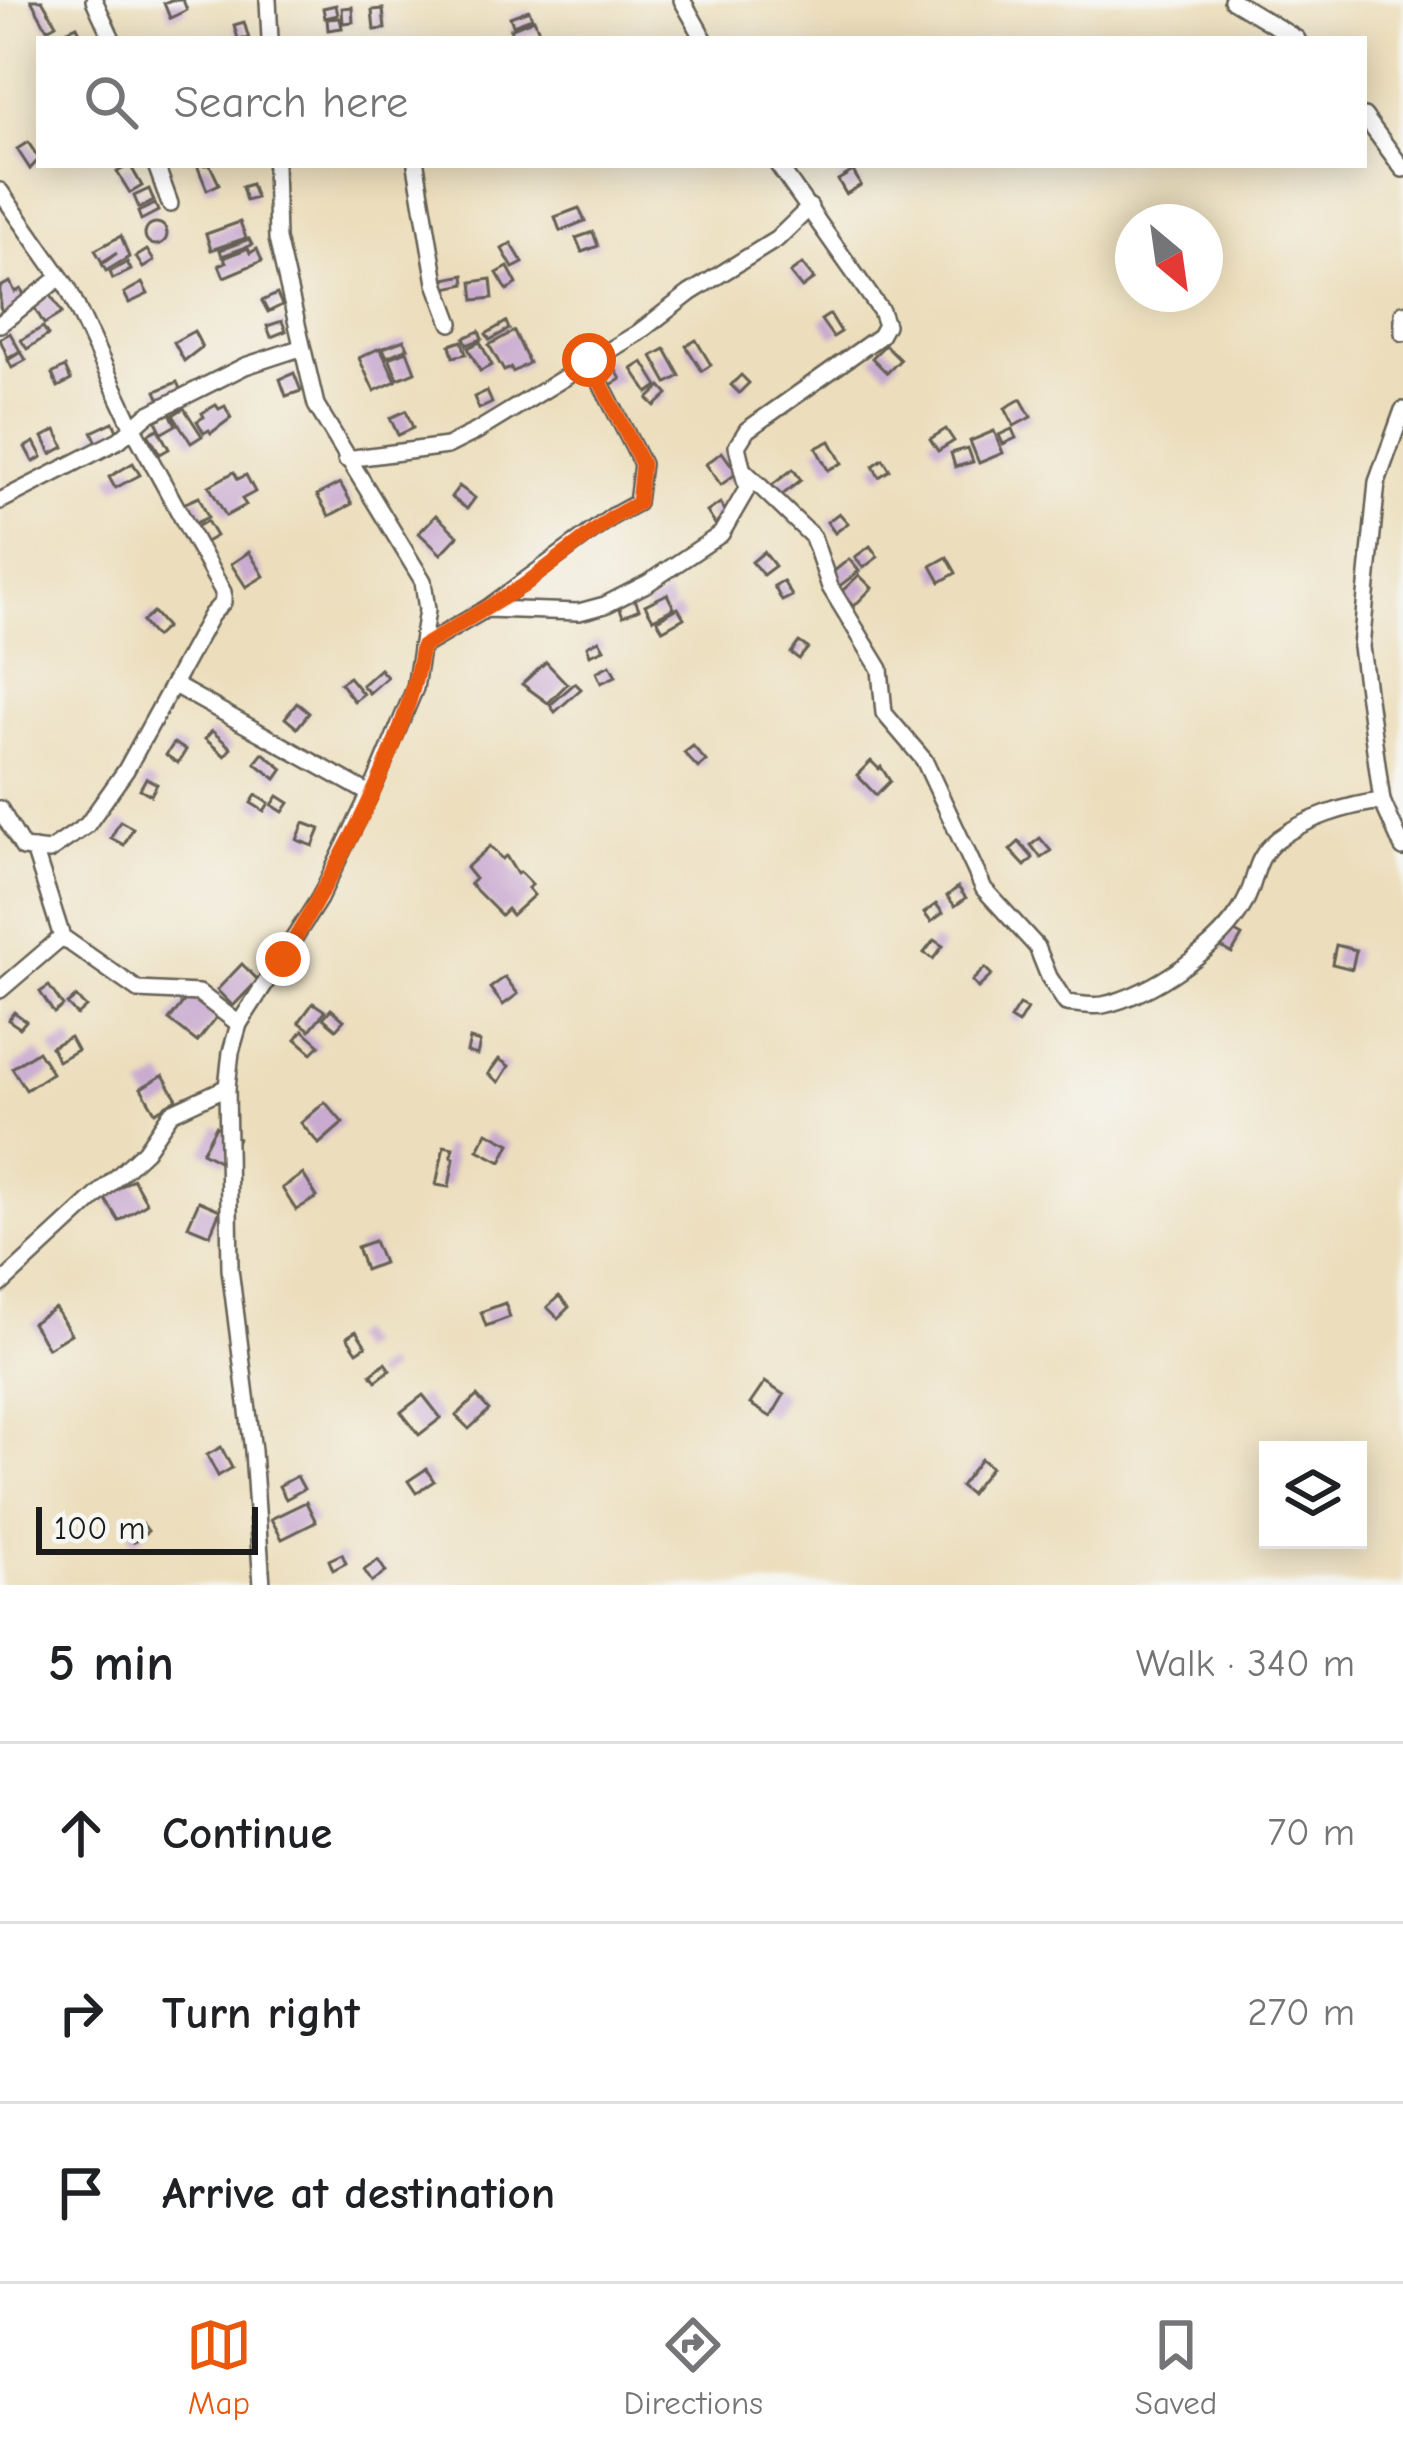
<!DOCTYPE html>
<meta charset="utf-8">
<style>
:root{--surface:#fff;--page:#f6f6f6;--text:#202124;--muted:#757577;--line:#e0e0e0;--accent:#ea580c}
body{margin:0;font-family:"Comic Neue",sans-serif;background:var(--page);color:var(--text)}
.controls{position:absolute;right:36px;bottom:36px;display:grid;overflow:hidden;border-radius:0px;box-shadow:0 6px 30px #0003}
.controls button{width:108px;height:108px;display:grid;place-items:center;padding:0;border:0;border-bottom:3px solid var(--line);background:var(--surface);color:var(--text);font:60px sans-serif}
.compass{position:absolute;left:1115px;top:204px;width:108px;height:108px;border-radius:50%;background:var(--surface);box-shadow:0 6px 30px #0003;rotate:151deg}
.scale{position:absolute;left:36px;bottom:30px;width:222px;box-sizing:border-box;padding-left:12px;border:6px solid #1c1c1c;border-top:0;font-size:33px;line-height:42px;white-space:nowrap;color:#1c1c1c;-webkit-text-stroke:9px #f6f6f2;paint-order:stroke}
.stop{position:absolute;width:36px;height:36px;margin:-27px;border:9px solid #ea580c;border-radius:50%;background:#fff}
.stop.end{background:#ea580c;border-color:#fff;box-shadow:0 3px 12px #0008}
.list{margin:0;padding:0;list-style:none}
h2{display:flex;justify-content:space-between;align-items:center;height:156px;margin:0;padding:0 48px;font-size:51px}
h2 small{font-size:39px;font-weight:400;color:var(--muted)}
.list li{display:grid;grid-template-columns:78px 1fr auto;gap:36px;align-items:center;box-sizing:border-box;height:180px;padding:0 48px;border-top:3px solid var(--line)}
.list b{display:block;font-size:45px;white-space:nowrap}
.list em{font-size:39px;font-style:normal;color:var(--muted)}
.icon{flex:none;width:66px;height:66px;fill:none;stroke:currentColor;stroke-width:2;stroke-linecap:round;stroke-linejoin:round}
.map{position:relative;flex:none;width:1403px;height:1585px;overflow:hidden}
.search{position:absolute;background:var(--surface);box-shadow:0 6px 30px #0003;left:36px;right:36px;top:36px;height:132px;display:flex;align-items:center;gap:30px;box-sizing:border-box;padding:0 42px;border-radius:0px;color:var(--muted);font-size:45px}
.sheet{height:696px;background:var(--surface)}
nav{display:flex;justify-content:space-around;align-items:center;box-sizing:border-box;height:168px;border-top:3px solid var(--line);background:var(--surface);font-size:33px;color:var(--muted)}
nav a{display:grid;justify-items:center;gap:6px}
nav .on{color:var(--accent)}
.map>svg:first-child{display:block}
.building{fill:#c9aad0}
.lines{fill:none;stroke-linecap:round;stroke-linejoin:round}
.minor-casing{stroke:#656054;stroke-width:20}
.minor{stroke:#fff;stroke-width:15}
.route{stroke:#ea580c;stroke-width:15}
</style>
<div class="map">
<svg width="1403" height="1585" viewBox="0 0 1403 1585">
<rect width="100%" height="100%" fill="#f6f6f2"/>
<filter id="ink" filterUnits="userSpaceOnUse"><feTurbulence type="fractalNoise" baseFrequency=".00833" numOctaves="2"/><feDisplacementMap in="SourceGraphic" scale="24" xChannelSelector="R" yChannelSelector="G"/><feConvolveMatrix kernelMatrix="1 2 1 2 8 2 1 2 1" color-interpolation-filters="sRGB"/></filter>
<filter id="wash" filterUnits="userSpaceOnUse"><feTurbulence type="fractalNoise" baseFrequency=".004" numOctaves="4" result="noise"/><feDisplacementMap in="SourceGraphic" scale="48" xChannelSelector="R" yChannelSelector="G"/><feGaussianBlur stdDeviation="2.7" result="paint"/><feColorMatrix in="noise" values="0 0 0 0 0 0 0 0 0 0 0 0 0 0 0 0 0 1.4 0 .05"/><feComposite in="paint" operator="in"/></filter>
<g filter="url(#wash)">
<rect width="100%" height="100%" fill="#ecdebc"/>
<g id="blocks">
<g class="building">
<path d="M31 0H42L56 24 47 29Z"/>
<path d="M171 0H183L187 10 170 18 164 3Z"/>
<path d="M336 5 338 15 325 18 323 8Z"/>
<path d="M352 7 353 22 343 23 342 8Z"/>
<path d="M383 9 385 29 374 30 372 10Z"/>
<path d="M529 10 532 18 513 25 510 17Z"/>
<path d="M340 18 342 28 328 30 327 19Z"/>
<path d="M534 19 539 31 514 39 510 29Z"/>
<path d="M244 22 249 39H238L234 25Z"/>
<path d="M77 26 83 39H66L63 32Z"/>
<path d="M28 142 39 159 30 169 17 149Z"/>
<path d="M130 165 142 186 130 193 117 172Z"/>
<path d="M197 165H210L219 184 207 190Z"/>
<path d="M853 171 861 185 846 194 838 180Z"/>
<path d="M251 184 256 198 246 201 242 187Z"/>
<path d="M149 189 154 201 139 208 134 196Z"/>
<path d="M155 204 158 211 141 220 138 212Z"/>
<path d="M579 208 585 221 560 231 555 217Z"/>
<path d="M240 222 246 238 211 250 206 234Z"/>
<circle cx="156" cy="234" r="11"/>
<path d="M593 232 598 246 582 252 576 238Z"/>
<path d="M121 236 129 257 106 271 102 264 117 253 102 262 95 250Z"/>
<path d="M249 239 252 245 222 256 220 250Z"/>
<path d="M511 243 523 263 513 268 502 249Z"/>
<path d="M248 248 250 253 257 249 262 261 224 277 219 265 226 262 224 258Z"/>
<path d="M147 250 154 261 143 268 136 257Z"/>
<path d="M127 262 131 270 113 279 110 272Z"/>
<path d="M802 264 814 279 802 288 790 273Z"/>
<path d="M508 267 517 284 507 290 497 273Z"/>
<path d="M464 275 465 284 446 288 445 279Z"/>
<path d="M491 279 493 298 474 300 472 282Z"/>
<path d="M10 282 15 292 21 289 27 300 6 319 0 307V287Z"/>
<path d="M142 283 148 294 129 303 124 293Z"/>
<path d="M277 294 282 305 268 312 262 301Z"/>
<path d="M51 295 62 313 44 324 33 305Z"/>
<path d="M830 314 841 332 833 337 821 320Z"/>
<path d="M282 321 286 331 271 337 267 326Z"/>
<path d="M506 322 509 329 490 340 486 334Z"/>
<path d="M43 327 48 335 27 349 21 340Z"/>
<path d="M194 331 202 347 184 361 174 342Z"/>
<path d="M479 331 482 339 467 345 464 338Z"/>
<path d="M514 331 529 363 513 372 511 368 504 371 489 345Z"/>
<path d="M10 333 20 351 8 358 0 339Z"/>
<path d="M404 340 408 348 387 357 383 348Z"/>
<path d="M696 340 711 365 702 371 686 346Z"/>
<path d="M462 341 466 354 453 357 450 345Z"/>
<path d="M480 342 492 365 480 371 468 348Z"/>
<path d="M885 345 900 360 887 373 872 358Z"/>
<path d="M380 348 396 381 374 391 359 358Z"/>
<path d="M665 349 680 376 667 383 652 356Z"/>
<path d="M407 351 415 372 398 379 389 358Z"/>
<path d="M21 352 26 360 12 368 8 360Z"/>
<path d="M608 357 621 379 605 388 592 366Z"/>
<path d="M643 362 658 386 648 393 632 369Z"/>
<path d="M65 367 71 380 58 387 52 374Z"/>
<path d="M294 373 301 391 286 396 280 379Z"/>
<path d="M741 375 749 383 739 393 731 385Z"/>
<path d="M177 382 181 391 160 400 156 391Z"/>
<path d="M661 386 668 394 655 406 648 399Z"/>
<path d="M487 391 492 403 479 409 474 397Z"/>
<path d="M1021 399 1031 417 1014 426 1005 408Z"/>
<path d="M216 405 219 409 225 406 231 418 211 433 209 430 204 433 197 421 204 417 202 413Z"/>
<path d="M184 408 202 436 191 443 173 415Z"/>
<path d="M406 411 413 428 398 435 390 418Z"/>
<path d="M170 413 176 425 162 433 156 421Z"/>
<path d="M113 422 119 435 98 445 92 432Z"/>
<path d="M158 429 169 449 160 454 148 434Z"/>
<path d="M946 429 954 441 938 451 930 439Z"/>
<path d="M1012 429 1016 438 1003 444 999 435Z"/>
<path d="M56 430 64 447 51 454 43 437Z"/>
<path d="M994 431 1003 453 979 463 970 441Z"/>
<path d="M830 441 842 463 828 470 816 448Z"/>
<path d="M34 442 42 457 33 462 25 447Z"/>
<path d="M968 448 973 462 955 467 951 453Z"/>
<path d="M722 452 737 473 721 485 706 464Z"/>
<path d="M883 459 890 470 879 477 873 466Z"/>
<path d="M133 463 140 475 115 488 109 477Z"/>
<path d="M793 469 801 480 781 496 772 485Z"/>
<path d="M234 472 238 479 246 475 255 492 242 499 246 505 226 516 209 486Z"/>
<path d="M340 483 352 504 329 516 317 495Z"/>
<path d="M459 486 475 498 467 509 451 497Z"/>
<path d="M199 497 208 517 191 525 181 505Z"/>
<path d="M720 503 728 515 715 524 707 512Z"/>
<path d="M839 513 848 523 835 533 827 522Z"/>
<path d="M436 515 458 536 441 554 419 533Z"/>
<path d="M207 521 216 536 202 544 193 529Z"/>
<path d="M870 546 878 557 863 568 855 557Z"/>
<path d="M249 552 264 576 246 587 231 564Z"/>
<path d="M764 552 775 566 763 575 752 562Z"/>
<path d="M947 557 956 573 940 582 931 566Z"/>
<path d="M849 559 859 571 837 588 828 576Z"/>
<path d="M859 575 872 588 854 606 841 592Z"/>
<path d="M783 581 792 596 782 601 774 586Z"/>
<path d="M667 594 674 608 653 619 645 605Z"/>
<path d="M634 597 639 609 623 616 618 604Z"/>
<path d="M678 608 684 618 663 630 657 620Z"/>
<path d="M153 612 166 627 155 637 142 622Z"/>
<path d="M599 640 604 649 590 655 587 646Z"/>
<path d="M799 642 808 648 799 659 791 653Z"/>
<path d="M546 662 567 684 548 703 522 684Z"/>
<path d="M610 665 616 676 601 683 596 672Z"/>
<path d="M380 669 387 677 369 693 362 685Z"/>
<path d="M349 677 363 694 354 701 340 683Z"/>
<path d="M575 683 581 689 555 712 550 705Z"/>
<path d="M297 703 309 713 297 728 285 718Z"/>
<path d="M212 731 231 748 225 756 205 739Z"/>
<path d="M174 743 186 750 178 763 166 755Z"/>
<path d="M693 746 706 761 698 768 684 753Z"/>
<path d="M263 753 283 769 276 779 255 763Z"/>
<path d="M871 761 879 769 881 767 890 781 876 795 857 775Z"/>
<path d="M146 778 157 784 151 795 140 789Z"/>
<path d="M256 795 269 803 264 811 251 803Z"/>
<path d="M278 796 289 803 283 812 272 805Z"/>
<path d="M120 821 133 828 124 845 111 838Z"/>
<path d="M304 823 320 829 313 846 297 840Z"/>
<path d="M1040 838 1051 851 1041 858 1031 845Z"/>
<path d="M1019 842 1033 858 1025 866 1010 850Z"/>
<path d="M490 846 502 859 506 856 517 874 520 872 532 885 528 888 534 895 512 915 507 909 501 915 470 884 475 879 466 868Z"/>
<path d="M958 887 966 898 955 906 947 896Z"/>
<path d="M936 904 943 913 931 922 924 913Z"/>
<path d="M1231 930 1242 936 1232 953 1221 947Z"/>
<path d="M934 940 943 946 933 959 924 953Z"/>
<path d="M1336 945 1356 950 1352 969 1332 964Z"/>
<path d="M242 964 258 980 233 1006 217 990Z"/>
<path d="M985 968 992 975 978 988 972 981Z"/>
<path d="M505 977 518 994 503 1005 490 988Z"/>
<path d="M49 986 63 1006 54 1013 40 992Z"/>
<path d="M192 991 220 1013 197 1042 169 1020Z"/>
<path d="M76 997 86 1007 77 1015 67 1004Z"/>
<path d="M313 1003 325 1011 310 1030 299 1022Z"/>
<path d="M1019 1005 1027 1009 1018 1024 1010 1019Z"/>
<path d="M331 1009 344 1020 336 1029 323 1018Z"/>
<path d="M14 1012 26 1021 20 1028 8 1020Z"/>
<path d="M303 1030 320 1045 312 1053 296 1039Z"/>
<path d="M70 1037 77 1050 58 1061 51 1047Z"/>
<path d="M470 1039 480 1042 477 1055 467 1052Z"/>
<path d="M38 1051 52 1073 26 1090 12 1068Z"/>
<path d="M499 1059 509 1066 499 1082 488 1074Z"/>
<path d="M163 1075 177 1099 155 1112 141 1088Z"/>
<path d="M325 1102 343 1123 319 1144 301 1123Z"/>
<path d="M216 1126 238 1138 225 1164 202 1152Z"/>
<path d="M487 1132 510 1144 501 1162 478 1150Z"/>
<path d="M444 1146 453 1148 451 1157 454 1158 449 1187 436 1185Z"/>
<path d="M303 1174 317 1197 296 1210 282 1188Z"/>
<path d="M133 1179 147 1203 119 1221 104 1197Z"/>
<path d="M199 1201 220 1210 210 1235 188 1226Z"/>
<path d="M374 1241 383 1263 365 1270 357 1247Z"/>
<path d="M559 1296 569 1307 558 1318 547 1307Z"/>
<path d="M505 1303 510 1317 486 1326 481 1312Z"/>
<path d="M55 1308 71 1334 48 1348 32 1323Z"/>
<path d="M356 1331 366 1346 357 1352 347 1337Z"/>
<path d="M385 1363 390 1370 376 1381 371 1374Z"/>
<path d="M765 1382 784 1395 771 1417 750 1404Z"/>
<path d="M423 1395 441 1418 419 1435 401 1412Z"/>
<path d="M477 1396 489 1410 469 1429 456 1416Z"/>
<path d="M221 1447 232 1468 218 1476 207 1455Z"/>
<path d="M981 1459 991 1467 970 1494 960 1486Z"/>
<path d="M426 1469 434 1481 416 1493 408 1481Z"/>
<path d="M297 1476 304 1489 286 1499 279 1486Z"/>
<path d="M306 1502 316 1522 282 1539 271 1519Z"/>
<path d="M143 1524 148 1531 134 1542 128 1534Z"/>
<path d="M342 1554 346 1563 333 1570 329 1560Z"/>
<path d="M378 1560 386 1572 372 1582 364 1570Z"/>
</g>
</g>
</g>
<g filter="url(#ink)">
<use href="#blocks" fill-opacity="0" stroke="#656054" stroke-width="3"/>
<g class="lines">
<g class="minor-casing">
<g id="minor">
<path d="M94 0 112 39"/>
<path d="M268 0 270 39"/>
<path d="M682 0 704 39"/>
<path d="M1232 0 1297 39"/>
<path d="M1364 116 1403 169"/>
<path d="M156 165 170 204"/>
<path d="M416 165 436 283 451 323"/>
<path d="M0 191 68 288 133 428 223 592V602L211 615 126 770 87 825 49 851 23 848 0 809"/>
<path d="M1403 313V333"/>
<path d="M0 324 59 278"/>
<path d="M1403 410 1377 482 1361 647 1382 801 1403 848"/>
<path d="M346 459 447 446 477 431 638 333 690 293 777 239 810 207"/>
<path d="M742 469 813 537 830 587 880 669 884 713 924 760 984 889 1037 947 1049 977 1066 1003C1078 1004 1092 1007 1103 1005 1150 996 1222 946 1244 904 1258 879 1252 860 1278 839 1306 818 1348 805 1382 801"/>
<path d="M0 501 119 440 147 415 245 366 300 348"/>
<path d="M486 609 613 516 637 503 642 464 589 360"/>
<path d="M421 647 486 609 579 612 605 605 648 583 721 534 747 489 737 446 747 430 880 336 886 325 881 311 778 165"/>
<path d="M174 685 370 794"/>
<path d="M34 849 62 937 138 990 199 993 239 1024"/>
<path d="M0 990 62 937"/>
<path d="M0 1285 145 1151 171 1113 227 1087"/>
<path d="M262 1585 253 1451 230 1269 227 1087 231 1052 239 1024 319 899 376 781 415 688 427 610 423 581 316 405 277 239 275 165"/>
</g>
</g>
<use href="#minor" class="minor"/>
</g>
</g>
<g class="lines" filter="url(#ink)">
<path class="route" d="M283 959C335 871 406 749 422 647L523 586 613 517 638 503 642 464 589 360"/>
</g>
</svg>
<div class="controls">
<button><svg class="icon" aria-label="layers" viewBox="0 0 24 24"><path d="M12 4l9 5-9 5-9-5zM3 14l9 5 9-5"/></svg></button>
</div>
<svg class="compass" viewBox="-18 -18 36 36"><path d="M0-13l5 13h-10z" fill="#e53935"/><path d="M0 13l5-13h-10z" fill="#757577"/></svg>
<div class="scale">100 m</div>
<div class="stop" style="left:589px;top:360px"></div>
<div class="stop end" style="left:283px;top:959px"></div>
<div class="search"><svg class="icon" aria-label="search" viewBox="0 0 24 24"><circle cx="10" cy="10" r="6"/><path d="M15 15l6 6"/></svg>Search here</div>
</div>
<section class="sheet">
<h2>5 min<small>Walk · 340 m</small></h2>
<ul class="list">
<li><svg class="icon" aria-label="ahead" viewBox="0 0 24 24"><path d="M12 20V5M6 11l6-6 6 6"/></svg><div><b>Continue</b></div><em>70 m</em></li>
<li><svg class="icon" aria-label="right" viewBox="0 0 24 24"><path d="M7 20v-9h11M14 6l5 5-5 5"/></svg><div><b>Turn right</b></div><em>270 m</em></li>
<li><svg class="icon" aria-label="arrive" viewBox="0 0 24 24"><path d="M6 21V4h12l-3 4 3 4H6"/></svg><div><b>Arrive at destination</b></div></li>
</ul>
</section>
<nav>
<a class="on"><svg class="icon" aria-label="map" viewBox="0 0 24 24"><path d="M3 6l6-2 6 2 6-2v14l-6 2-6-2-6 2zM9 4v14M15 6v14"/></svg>Map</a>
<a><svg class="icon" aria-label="directions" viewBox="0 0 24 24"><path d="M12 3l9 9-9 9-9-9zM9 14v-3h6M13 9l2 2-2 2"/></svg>Directions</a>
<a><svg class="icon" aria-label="saved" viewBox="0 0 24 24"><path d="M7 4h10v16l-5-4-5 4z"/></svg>Saved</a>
</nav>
